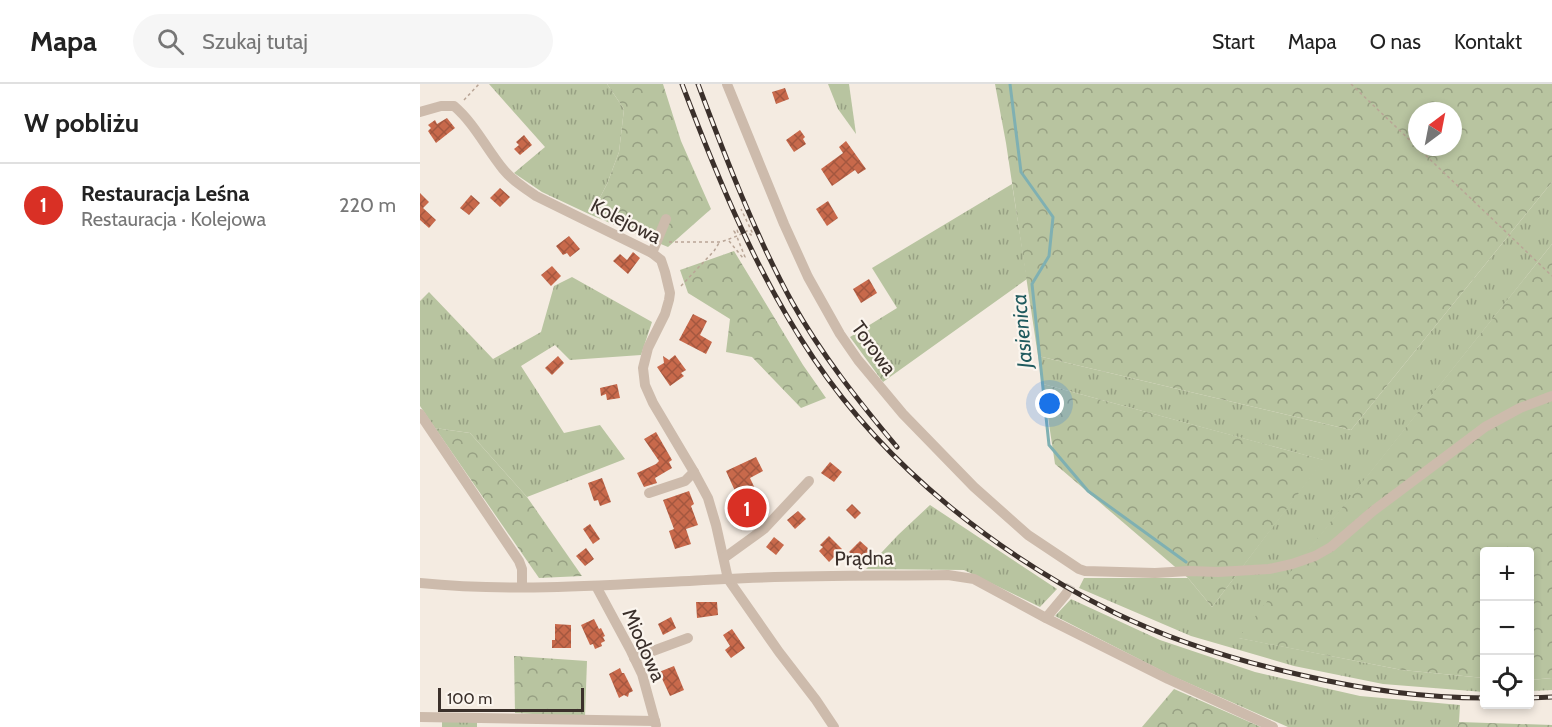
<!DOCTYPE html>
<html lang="pl">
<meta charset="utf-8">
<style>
:root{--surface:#fff;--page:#f6f6f6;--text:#222;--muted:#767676;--line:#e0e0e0;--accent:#d93025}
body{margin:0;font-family:Cabin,sans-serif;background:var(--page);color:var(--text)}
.controls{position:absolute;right:18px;bottom:18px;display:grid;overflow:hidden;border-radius:6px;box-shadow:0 3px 9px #0003}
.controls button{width:54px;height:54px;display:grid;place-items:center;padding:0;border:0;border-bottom:2px solid var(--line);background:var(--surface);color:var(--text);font:30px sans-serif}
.compass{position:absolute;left:988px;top:18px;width:54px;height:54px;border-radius:50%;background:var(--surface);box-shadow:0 3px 9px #0003;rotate:32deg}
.scale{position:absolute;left:18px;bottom:15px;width:146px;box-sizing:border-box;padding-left:6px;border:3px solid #3b302b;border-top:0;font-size:16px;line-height:21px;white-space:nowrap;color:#3b302b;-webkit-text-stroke:4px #fbf5ee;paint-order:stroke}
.you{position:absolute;left:630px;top:320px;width:21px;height:21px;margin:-15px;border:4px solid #fff;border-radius:50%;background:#1a73e8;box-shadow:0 0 0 9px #1a73e833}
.badge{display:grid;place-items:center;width:39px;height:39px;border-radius:50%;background:var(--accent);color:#fff;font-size:20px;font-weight:700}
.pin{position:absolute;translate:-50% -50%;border:3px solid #fff;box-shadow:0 2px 6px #0006}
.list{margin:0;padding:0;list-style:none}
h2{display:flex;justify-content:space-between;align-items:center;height:78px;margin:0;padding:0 24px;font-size:26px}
h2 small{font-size:20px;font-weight:400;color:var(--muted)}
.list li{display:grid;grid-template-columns:39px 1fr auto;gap:18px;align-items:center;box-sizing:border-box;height:84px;padding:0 24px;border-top:2px solid var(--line)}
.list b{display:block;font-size:22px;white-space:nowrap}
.list p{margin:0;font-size:20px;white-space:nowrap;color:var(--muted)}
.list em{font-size:20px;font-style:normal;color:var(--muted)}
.icon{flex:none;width:33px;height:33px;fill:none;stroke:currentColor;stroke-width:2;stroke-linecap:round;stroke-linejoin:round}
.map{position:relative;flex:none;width:1132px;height:643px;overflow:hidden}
header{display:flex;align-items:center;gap:36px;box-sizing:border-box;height:84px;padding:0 30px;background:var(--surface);border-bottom:2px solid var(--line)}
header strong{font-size:28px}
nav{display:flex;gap:33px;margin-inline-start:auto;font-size:21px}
.search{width:420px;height:54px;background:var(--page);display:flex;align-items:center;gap:15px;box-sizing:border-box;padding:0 21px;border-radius:33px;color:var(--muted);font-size:22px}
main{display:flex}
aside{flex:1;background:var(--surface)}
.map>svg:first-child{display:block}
.grass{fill:url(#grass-tufts)}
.forest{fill:url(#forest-crowns);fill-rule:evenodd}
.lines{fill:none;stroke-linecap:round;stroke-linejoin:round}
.stream{stroke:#7fb0b2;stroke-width:3}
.building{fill:url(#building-cross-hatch)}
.minor-tunnel{stroke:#cfc6bd;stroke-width:10;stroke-dasharray:10 5;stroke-linecap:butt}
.path{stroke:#b9a596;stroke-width:1.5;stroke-dasharray:3 3;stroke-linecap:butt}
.minor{stroke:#cdbbac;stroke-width:10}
.rail-casing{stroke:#3b302b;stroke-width:5}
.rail{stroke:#fbf5ee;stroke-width:3;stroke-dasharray:9;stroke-linecap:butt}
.labels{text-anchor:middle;stroke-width:4.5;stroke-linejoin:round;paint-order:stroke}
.street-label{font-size:20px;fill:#3b302b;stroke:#fbf5ee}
.water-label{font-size:21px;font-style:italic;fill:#1f5a5e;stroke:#fbf5ee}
</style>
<header>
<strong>Mapa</strong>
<div class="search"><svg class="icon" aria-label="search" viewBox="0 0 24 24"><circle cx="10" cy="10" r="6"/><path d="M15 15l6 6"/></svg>Szukaj tutaj</div>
<nav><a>Start</a><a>Mapa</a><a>O nas</a><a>Kontakt</a></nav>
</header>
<main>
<aside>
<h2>W pobliżu<small></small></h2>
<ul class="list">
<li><span class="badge">1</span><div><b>Restauracja Leśna</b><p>Restauracja · Kolejowa</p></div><em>220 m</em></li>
</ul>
</aside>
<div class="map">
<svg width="1132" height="643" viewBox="0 0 1132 643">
<defs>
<pattern id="grass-tufts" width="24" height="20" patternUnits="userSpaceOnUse" patternTransform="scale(1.5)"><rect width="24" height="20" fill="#b8c4a0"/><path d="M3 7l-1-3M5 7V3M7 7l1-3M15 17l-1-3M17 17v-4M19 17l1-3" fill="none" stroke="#97a083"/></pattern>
<pattern id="forest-crowns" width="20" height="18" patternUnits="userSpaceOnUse" patternTransform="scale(1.5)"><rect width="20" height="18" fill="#b8c4a0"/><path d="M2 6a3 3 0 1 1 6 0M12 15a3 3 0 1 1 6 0" fill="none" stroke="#97a083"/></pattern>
<pattern id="building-cross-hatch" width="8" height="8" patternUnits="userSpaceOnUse" patternTransform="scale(1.5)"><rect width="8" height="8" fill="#c8694b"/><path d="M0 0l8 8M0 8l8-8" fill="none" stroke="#a4573f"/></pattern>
</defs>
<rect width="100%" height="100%" fill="#f4ebe1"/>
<g class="grass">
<path d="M69 0H187L204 25 199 68 187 100 171 131 122 108 94 89 125 63Z"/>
<path d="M408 0H429L436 50 418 25Z"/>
<path d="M1132 98V160L819 554 982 586 1064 594V608L963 600 874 582 771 552 659 504 664 494H768L792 523 903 376 623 300 618 272 931 346Z"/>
<path d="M592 100 607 195 463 298 430 253 477 224 452 184Z"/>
<path d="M152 193 232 238 221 271 150 276 135 261 101 282 144 349 180 341 205 375 107 413 50 349 15 344 0 322V217L9 208 73 275 121 248 134 202Z"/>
<path d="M510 421 637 505 620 523 544 486 446 485 478 451Z"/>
<path d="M651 515 740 556 835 588 940 612 1040 621 1039 638 1037 643H868L750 591 635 532Z"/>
<path d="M1132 594V606L1110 607V596Z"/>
<path d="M22 636 57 638V643H22Z"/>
</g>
<g class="forest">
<path d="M187 0H243L261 57 291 125 248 163 171 131 187 100 199 68 204 25Z"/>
<path d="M575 0H1132V98L931 346 618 272 586 59ZM997 27H1033V63H997Z"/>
<path d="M1132 160V594L1110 596V468H1064V594L982 586 818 554Z"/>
<path d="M314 167 383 281 406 314 381 324 332 273 306 268 310 235 268 209 260 186Z"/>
<path d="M623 300 904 376 792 523 768 494 635 380Z"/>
<path d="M15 344 50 349 107 413 162 492 119 494Z"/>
<path d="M94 572 167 577 165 633 95 629Z"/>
<path d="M754 605 841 643H722Z"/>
<path d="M1039 638 1132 641V643H1037Z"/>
</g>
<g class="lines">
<path class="stream" d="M590 0 601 88 633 133 629 172 612 200 629 361 668 407 766 478"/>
</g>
<g class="building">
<path d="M365 4 369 15 356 20 352 8Z"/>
<path d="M27 34 35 44 16 59 8 47 11 44 8 41 15 36 17 40Z"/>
<path d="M380 46 385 53 383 55 386 60 374 68 366 56Z"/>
<path d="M104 51 112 61 100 71 94 65 99 61 96 58Z"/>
<path d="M426 57 446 85 438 90 435 86 412 102 401 85 423 69 419 63Z"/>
<path d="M80 104 90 113 80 123 70 114Z"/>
<path d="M0 109 9 118 3 124 16 136 9 144 0 136Z"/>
<path d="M51 111 60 119 49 131 40 124Z"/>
<path d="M408 117 418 134 407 142 396 125Z"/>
<path d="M149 152 160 165 150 173 147 169 143 171 136 162Z"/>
<path d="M213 168 220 174 208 190 193 177 200 170 207 176Z"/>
<path d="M132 182 141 192 131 202 121 191Z"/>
<path d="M449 195 457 209 441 219 433 205Z"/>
<path d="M273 230 287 237 280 251 292 258 286 270 259 256Z"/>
<path d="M255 271 266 286 261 289 264 292 250 302 237 283 244 279 243 272 249 276Z"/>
<path d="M138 272 144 279 132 291 125 284Z"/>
<path d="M197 300 200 314 187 316 186 310 181 312 180 304Z"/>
<path d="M236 348 252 376 249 378 252 384 235 394 237 399 224 403 217 389 236 380 239 377 224 355Z"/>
<path d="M336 373 343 387 330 394 347 430 336 441V440L330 443 322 425 312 429 309 422 317 418 312 408 315 407 306 387Z"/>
<path d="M410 378 422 388 414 398 401 389Z"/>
<path d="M182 394 191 418 180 422 178 416 174 417 168 399Z"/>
<path d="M269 407 274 420 271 422 278 441 266 445 271 460 255 465 249 447 254 445 243 416Z"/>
<path d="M432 420 441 429 435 435 426 426Z"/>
<path d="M378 427 386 435 375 445 367 436Z"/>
<path d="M170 440 180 455 173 460 163 445Z"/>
<path d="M409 452 422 465 409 478 399 467 403 463 400 461Z"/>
<path d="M354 453 364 461 356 471 346 463Z"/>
<path d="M440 457 450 466 440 477 429 468Z"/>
<path d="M166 464 174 475 165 482 156 472Z"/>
<path d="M276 518H297L298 531 277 534Z"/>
<path d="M251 533 256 544 243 551 238 540Z"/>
<path d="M174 535 179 545 181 544 185 552 183 553 185 557 181 559 182 562 175 565 173 560 170 561 161 541Z"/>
<path d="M135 540 151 541V564H132V556H135Z"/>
<path d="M312 545 325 564 311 574 305 566 310 562 303 551Z"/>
<path d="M254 582 264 606 250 612 239 588Z"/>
<path d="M200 584 202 589H204L213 607 209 609 208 613 204 611 199 614 189 590Z"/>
</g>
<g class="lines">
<path class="minor-tunnel" d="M646 510 653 497"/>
<g class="path">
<path d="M931 0 996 62"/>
<path d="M44 16 59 0"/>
<path d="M997 63 1132 192"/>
<path d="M309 157 323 174 325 173 317 153"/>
<path d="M249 158H301L317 152 314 147 317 146 319 151 327 147 331 151 333 150 321 125"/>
<path d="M261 202 294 167 299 159"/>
</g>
<g class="minor">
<path d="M307 0 364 140 388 193 420 250 438 276 483 330 554 403 608 451 659 485 665 487 735 489 769 487 798 488 849 485 872 480 895 472 911 463 953 427 1065 343 1100 324 1132 312"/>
<path d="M0 28 21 22H34C54 39 66 64 83 85 92 96 104 104 116 112L232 169 241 176 245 188 250 209 249 216 245 230 228 264 223 284 225 301 233 319 274 388 288 414 296 441 308 495 359 568 396 616 414 643"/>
<path d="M232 169 246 135"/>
<path d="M0 330 99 477 102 485V502"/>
<path d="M229 409 265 397 274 388"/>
<path d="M304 474 344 445 389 397"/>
<path d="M0 499C101 509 204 500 305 495 379 491 454 492 528 491L554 495 626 534 748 595 853 643"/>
<path d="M176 502 211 567 222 590 236 641"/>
<path d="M626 534 646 510"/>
<path d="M214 574 268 554"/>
<path d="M0 633 235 637"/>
</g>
<g class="rail-casing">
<g id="rail">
<path d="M262 0C298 95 337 191 394 275 468 385 577 470 695 529 753 557 818 577 881 591 941 605 1003 614 1064 614"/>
<path d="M278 0C305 72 335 151 372 218 401 270 439 318 477 363"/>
<path d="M1110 614 1132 613"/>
</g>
</g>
<use href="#rail" class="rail"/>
</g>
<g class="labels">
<g class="street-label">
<text transform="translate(206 137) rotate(27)" y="7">Kolejowa</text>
<text transform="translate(454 264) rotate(54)" y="7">Torowa</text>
<text transform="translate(444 474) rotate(-1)" y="7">Prądna</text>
<text transform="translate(224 561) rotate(66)" y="7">Miodowa</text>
</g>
<g class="water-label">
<text transform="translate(602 247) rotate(-95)" y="7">Jasienica</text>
</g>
</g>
</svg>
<div class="controls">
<button>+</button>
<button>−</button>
<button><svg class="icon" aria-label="locate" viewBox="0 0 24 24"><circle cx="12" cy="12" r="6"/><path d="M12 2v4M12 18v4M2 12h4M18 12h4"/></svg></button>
</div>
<svg class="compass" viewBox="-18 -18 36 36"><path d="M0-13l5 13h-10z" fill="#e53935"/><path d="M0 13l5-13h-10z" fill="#767676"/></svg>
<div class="scale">100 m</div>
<div class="you"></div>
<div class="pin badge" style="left:327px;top:424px">1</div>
</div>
</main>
